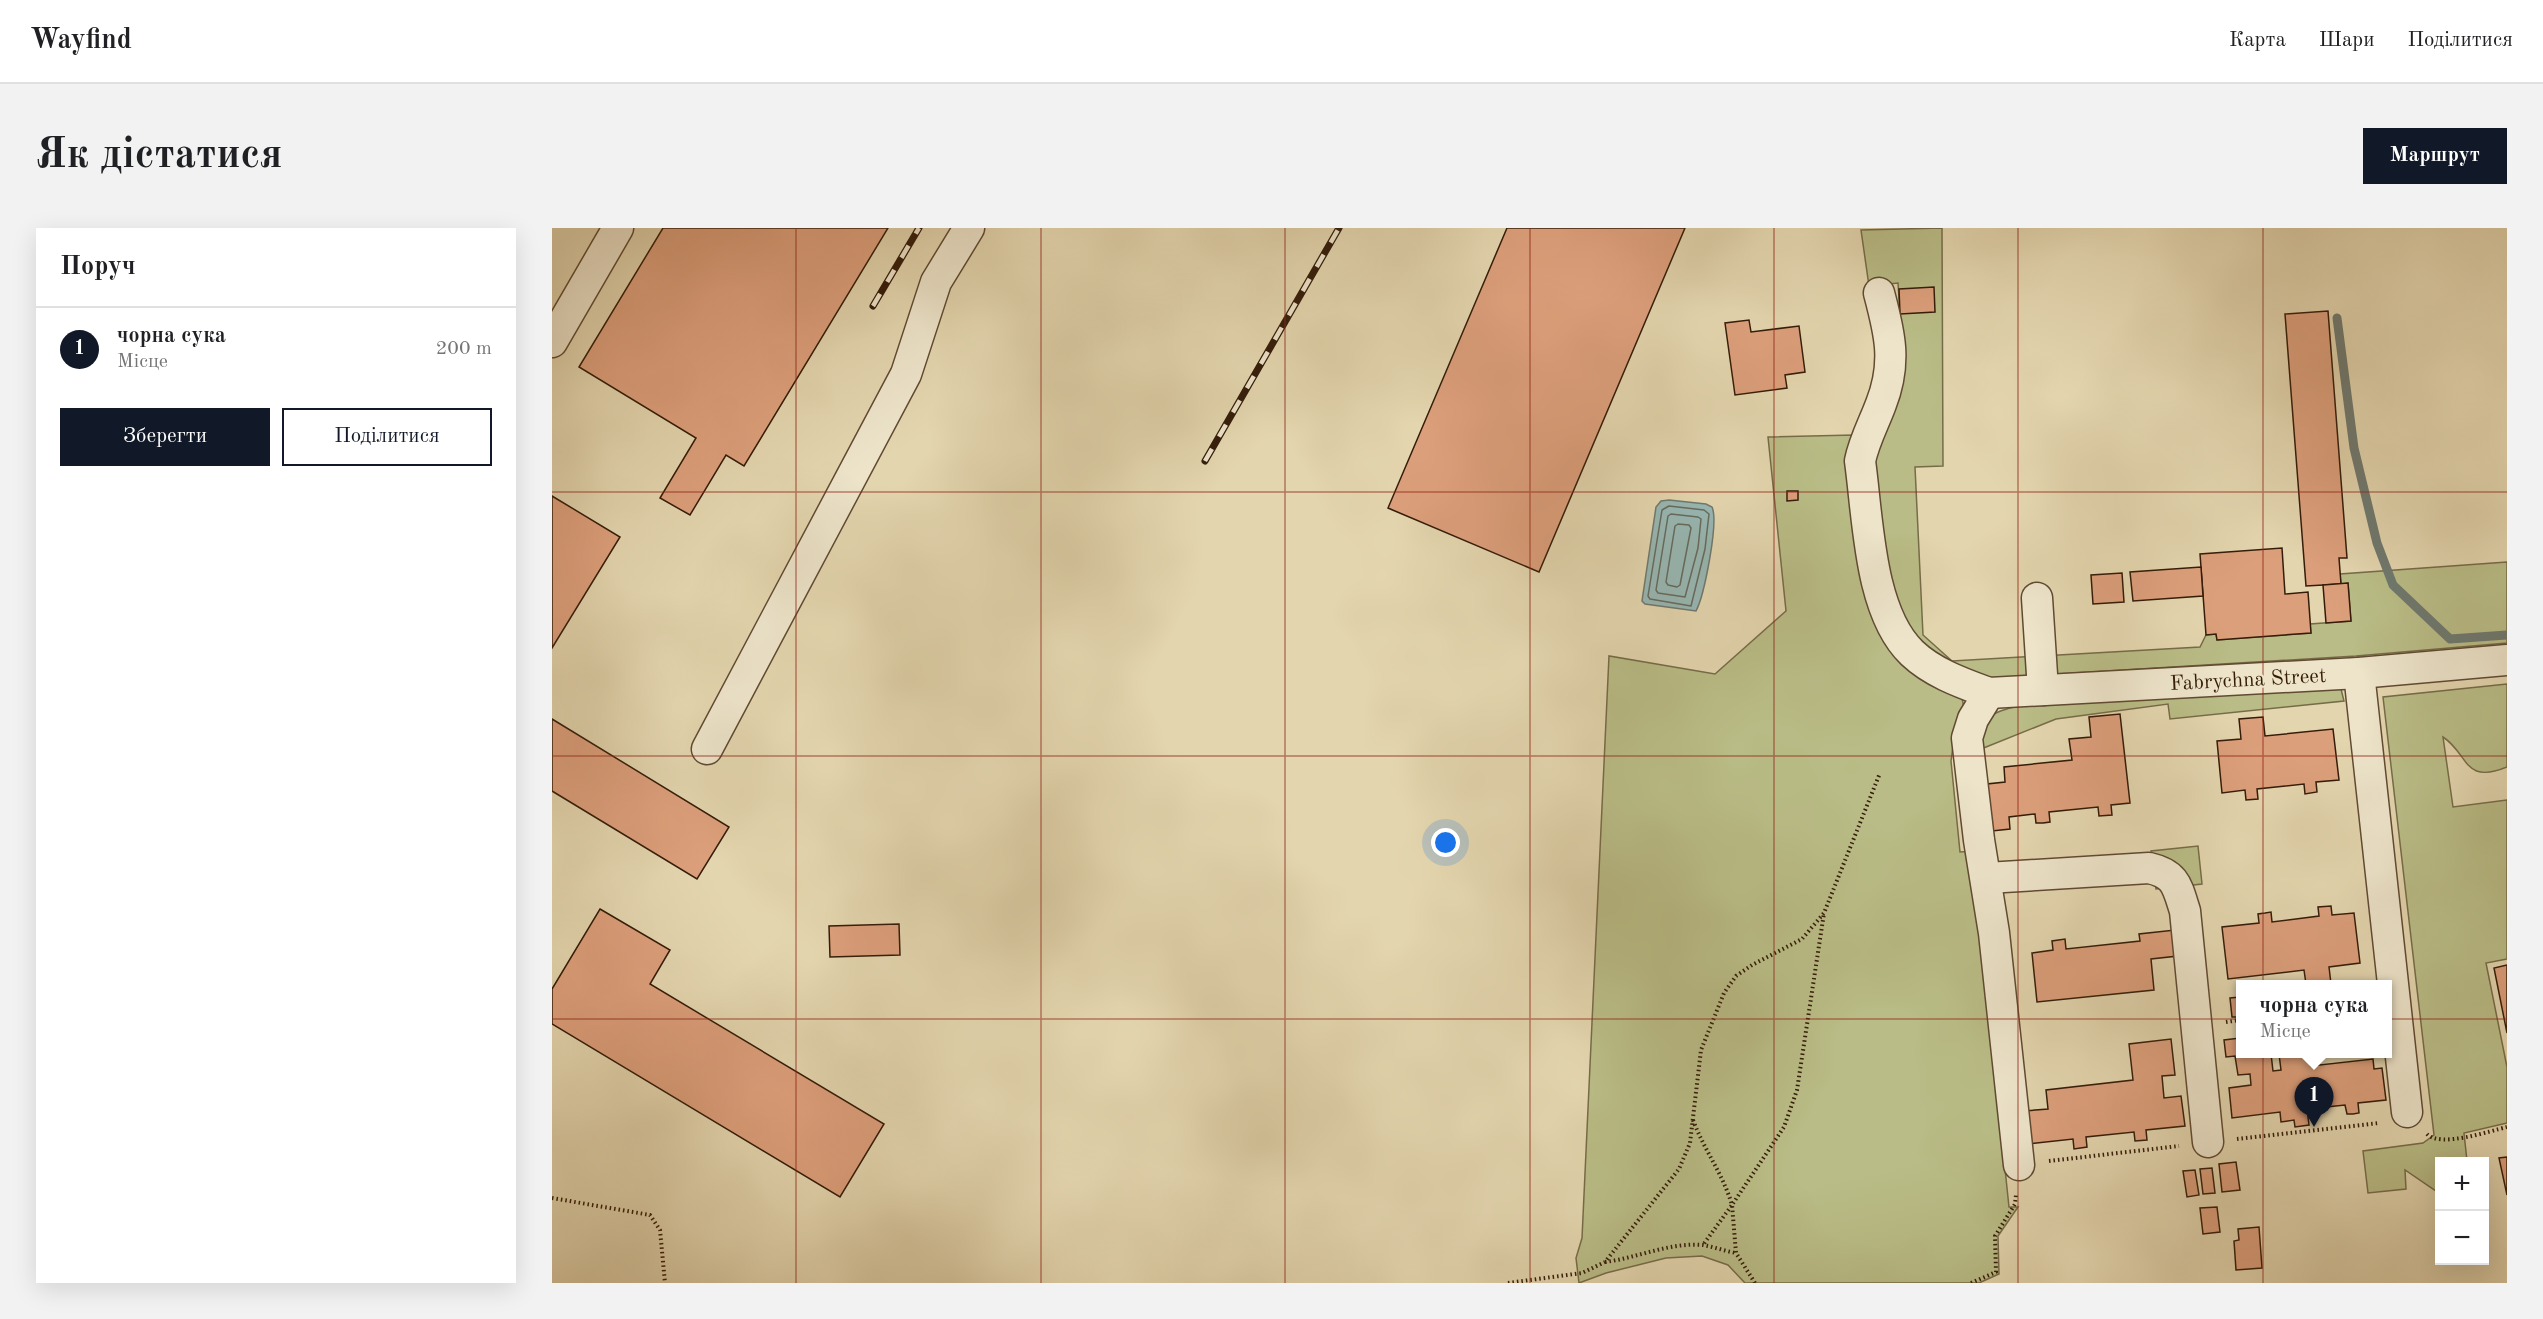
<!DOCTYPE html>
<html lang="uk">
<meta charset="utf-8">
<style>
:root{--surface:#fff;--page:#f2f2f2;--text:#202124;--muted:#757577;--line:#e0e0e0;--accent:#111827}
body{margin:0;font-family:"Old Standard TT",serif;background:var(--page);color:var(--text)}
.controls{position:absolute;right:18px;bottom:18px;display:grid;overflow:hidden;border-radius:0px;box-shadow:0 6px 24px #0002}
.controls button{width:54px;height:54px;display:grid;place-items:center;padding:0;border:0;border-bottom:2px solid var(--line);background:var(--surface);color:var(--text);font:30px sans-serif}
.you{position:absolute;left:894px;top:615px;width:21px;height:21px;margin:-15px;border:4px solid #fff;border-radius:50%;background:#1a73e8;box-shadow:0 0 0 9px #1a73e833}
.badge{display:grid;place-items:center;width:39px;height:39px;border-radius:50%;background:var(--accent);color:#fff;font-size:20px;font-weight:700}
.pin{position:absolute;translate:-50% -50px;filter:drop-shadow(0 2px 3px #0008)}
.pin::after{content:'';position:absolute;top:32px;width:21px;height:18px;background:inherit;clip-path:polygon(0 0,100% 0,50% 100%)}
.popup{position:absolute;left:1684px;top:752px;width:156px;height:78px;box-sizing:border-box;display:grid;place-content:center;border-radius:0px;background:var(--surface);filter:drop-shadow(0 2px 4px #0005);font-size:20px;white-space:nowrap;color:var(--muted)}
.popup b{font-size:22px;color:var(--text)}
.popup::after{content:'';position:absolute;left:50%;top:100%;margin-left:-12px;border:12px solid transparent;border-top-color:var(--surface)}
.list{margin:0;padding:0;list-style:none}
h2{display:flex;justify-content:space-between;align-items:center;height:78px;margin:0;padding:0 24px;font-size:26px}
h2 small{font-size:20px;font-weight:400;color:var(--muted)}
.list li{display:grid;grid-template-columns:39px 1fr auto;gap:18px;align-items:center;box-sizing:border-box;height:84px;padding:0 24px;border-top:2px solid var(--line)}
.list b{display:block;font-size:22px;white-space:nowrap}
.list p{margin:0;font-size:20px;white-space:nowrap;color:var(--muted)}
.list em{font-size:20px;font-style:normal;color:var(--muted)}
.actions{display:flex;gap:12px;padding:18px 24px}
.actions a{flex:1;padding:14px 0;border:2px solid var(--accent);border-radius:0px;text-align:center;font-size:21px;color:var(--accent)}
.actions .main{background:var(--accent);color:#fff}
.map{position:relative;flex:none;width:1955px;height:1055px;overflow:hidden;border-radius:0px}
header{display:flex;align-items:center;gap:36px;box-sizing:border-box;height:84px;padding:0 30px;background:var(--surface);border-bottom:2px solid var(--line)}
header strong{font-size:28px}
nav{display:flex;gap:33px;margin-inline-start:auto;font-size:21px}
.intro{display:flex;align-items:center;justify-content:space-between;box-sizing:border-box;height:144px;padding:0 36px}
h1{margin:0;font-size:42px}
.button{padding:15px 27px;border-radius:0px;background:var(--accent);color:#fff;font-size:21px;font-weight:700}
main{display:flex;gap:36px;padding:0 36px}
aside{flex:1;background:var(--surface);border-radius:0px;box-shadow:0 6px 24px #0002}
.map>svg:first-child{display:block}
.green{fill:#b9bc86;stroke:#766c48;stroke-width:1.5}
.water{fill:#97b7b3;stroke:#6f796f;stroke-width:1.5}
.lines{fill:none;stroke-linecap:round;stroke-linejoin:round}
.shore{stroke:#666a5e;stroke-width:1.5}
.stream{stroke:#6f796f;stroke-width:9}
.building{fill:#dc9f7b;stroke:#341c09;stroke-width:1.5}
.minor-casing{stroke:#604a32;stroke-width:33}
.path{stroke:#341c09;stroke-width:4;stroke-dasharray:1.5 3;stroke-linecap:butt}
.minor{stroke:#ede4ca;stroke-width:30}
.rail-casing{stroke:#341c09;stroke-width:7}
.rail{stroke:#ede4ca;stroke-width:4.5;stroke-dasharray:14;stroke-linecap:butt}
.grid{fill:none;stroke:#8f2418;stroke-width:1.5;stroke-opacity:0.55}
.labels{text-anchor:middle;stroke-width:4.5;stroke-linejoin:round;paint-order:stroke}
.street-label{font-size:21px;fill:#341c09;stroke:#ede4ca}
</style>
<header>
<strong>Wayfind</strong>
<nav><a>Карта</a><a>Шари</a><a>Поділитися</a></nav>
</header>
<div class="intro"><h1>Як дістатися</h1><a class="button">Маршрут</a></div>
<main>
<aside>
<h2>Поруч<small></small></h2>
<ul class="list">
<li><span class="badge">1</span><div><b>чорна сука</b><p>Місце</p></div><em>200 m</em></li>
</ul>
<div class="actions"><a class="main">Зберегти</a><a>Поділитися</a></div>
</aside>
<div class="map">
<svg width="1955" height="1055" viewBox="0 0 1955 1055">
<rect width="100%" height="100%" fill="#e3d5ae"/>
<filter id="stains"><feTurbulence type="fractalNoise" baseFrequency=".00333" numOctaves="4"/><feColorMatrix values="0 0 0 0 .2 0 0 0 0 .09 0 0 0 0 .02 0 0 0 .5 -.17"/></filter>
<radialGradient id="worn" r=".72"><stop offset=".6" stop-color="#630" stop-opacity="0"/><stop offset="1" stop-color="#630" stop-opacity=".3"/></radialGradient>
<g class="green">
<path d="M1390 0 1391 238 1363 239 1371 407 1400 433 1648 419 1654 407 1664 406 1665 412 1759 405 1758 396 1799 393 1796 355 1789 356 1788 346 1955 334V415L1804 428 1440 450 1427 448 1378 426 1344 385 1318 241 1348 86 1346 55 1317 58 1309 2Z"/>
<path d="M1302 207 1318 364 1410 470 1412 480 1403 504 1399 533 1408 624 1420 623 1457 979H1466L1446 1008 1447 1046 1427 1055H1193L1176 1037 1150 1028 1114 1030 1054 1045 1027 1055 1024 1030 1030 1010 1057 428 1163 446 1234 383 1216 209Z"/>
<path d="M1955 456V539C1911 557 1917 526 1891 509L1901 579 1955 572V731L1934 735 1955 839V895L1912 905 1915 933 1888 934 1887 965 1853 942 1854 961 1816 965 1811 923 1871 915 1882 907 1831 469Z"/>
<path d="M1789 461 1792 473 1618 491 1616 476 1504 491 1429 521C1431 487 1437 485 1470 477Z"/>
<path d="M1646 618 1650 656 1604 661 1599 623Z"/>
</g>
<path class="water" d="M1117 272 1154 276 1160 279C1167 294 1152 368 1144 383L1093 376 1090 373 1104 279 1109 273Z"/>
<g class="lines">
<g class="shore">
<path d="M1117 278 1152 282 1157 286 1153 321 1139 378 1098 371 1096 368 1110 282Z"/>
<path d="M1119 286 1146 289 1149 291 1146 320 1133 369 1106 365 1104 362 1116 288Z"/>
<path d="M1126 296 1137 297 1139 300 1128 357 1125 359 1116 357 1114 354 1123 298Z"/>
</g>
<path class="stream" d="M1785 90 1802 220 1825 315 1841 357 1898 411 1955 407"/>
</g>
<g class="building">
<path d="M111 0H336L192 238 174 227 138 287 108 270 144 210 27 139Z"/>
<path d="M955 0H1133L987 344 836 280Z"/>
<path d="M1382 59 1383 84 1348 86 1347 61Z"/>
<path d="M1776 83 1795 330H1787L1789 356 1754 358 1733 86Z"/>
<path d="M1197 92 1199 104 1247 98 1253 144 1233 147 1235 160 1183 167 1173 95Z"/>
<path d="M1235 263H1246V272L1235 273Z"/>
<path d="M0 268 68 309 0 420Z"/>
<path d="M1730 320 1733 366 1756 364 1759 405 1665 412 1664 406 1654 407 1648 326Z"/>
<path d="M1649 339 1651 368 1581 373 1578 344Z"/>
<path d="M1570 345 1572 374 1541 376 1539 347Z"/>
<path d="M1796 355 1799 393 1774 395 1771 357Z"/>
<path d="M1568 486 1578 575 1559 577 1560 587 1547 588 1546 579 1497 584 1498 594 1491 595H1484L1483 586 1457 589 1458 601 1440 603 1435 556 1453 554 1452 539 1520 532 1517 511 1539 509 1537 489Z"/>
<path d="M1711 489 1713 508 1781 501 1787 552 1764 554 1765 564 1753 566 1752 556 1705 561 1706 571 1694 572 1693 562 1670 565 1665 513 1689 511 1687 491Z"/>
<path d="M0 491 177 599 145 651 0 563Z"/>
<path d="M1779 678 1780 687 1802 685 1808 735 1777 739 1779 756H1754L1752 742 1676 751 1670 699 1707 695 1706 686 1713 685 1719 684 1720 694 1767 688 1766 679Z"/>
<path d="M48 681 118 722 98 756 332 896 288 969 0 796V761Z"/>
<path d="M347 696 348 727 278 729 277 698Z"/>
<path d="M1623 702 1626 728 1599 731 1602 762 1485 774 1480 725 1501 722 1500 713 1513 711 1514 721 1588 713 1587 706Z"/>
<path d="M1955 737V805L1942 740Z"/>
<path d="M1688 769V789H1680L1678 770Z"/>
<path d="M1688 810V826H1719L1721 843 1729 842 1727 826H1758L1759 838 1821 831 1822 841 1830 840 1834 872 1806 875 1807 885 1801 886H1795L1793 877 1755 881 1757 897 1743 899 1742 892 1729 894 1728 884 1680 890 1677 860 1699 857 1698 846 1686 847 1683 828 1674 829 1672 812Z"/>
<path d="M1619 811 1623 847 1610 848 1612 870 1629 868 1633 898 1594 902 1595 912 1583 913 1582 904 1534 909 1535 919 1522 921 1521 911 1476 916 1472 883 1496 881 1494 862 1581 852 1577 816Z"/>
<path d="M1955 929V967L1947 930Z"/>
<path d="M1684 934 1688 962 1670 964 1667 936Z"/>
<path d="M1660 940 1663 965 1651 966 1648 941Z"/>
<path d="M1643 942 1647 967 1635 969 1631 943Z"/>
<path d="M1665 979 1668 1004 1651 1006 1648 980Z"/>
<path d="M1707 999 1710 1040 1684 1042 1682 1013 1687 1012 1686 1001Z"/>
</g>
<g class="lines">
<g class="minor-casing">
<g id="minor">
<path d="M1327 65C1338 106 1345 135 1329 176 1322 195 1312 213 1308 233 1316 290 1317 384 1360 425 1381 445 1410 455 1437 465L1807 445 1955 432"/>
<path d="M0 114 66 0"/>
<path d="M1485 370 1491 462"/>
<path d="M1807 445 1855 884"/>
<path d="M1437 465 1421 491 1415 510 1427 612 1442 705 1467 937"/>
<path d="M155 521 354 146 384 54 417 0"/>
<path d="M1435 650 1597 640C1624 646 1625 658 1633 683L1656 914"/>
</g>
</g>
<g class="path">
<path d="M1674 794 1688 792"/>
<path d="M1141 892C1152 922 1171 946 1180 977L1151 1017"/>
<path d="M1875 906C1888 920 1938 903 1955 899"/>
<path d="M1685 911 1827 895"/>
<path d="M1497 933 1627 918"/>
<path d="M0 970 98 987 108 1002 113 1055"/>
<path d="M1053 1034C1085 1030 1118 1014 1151 1017 1162 1019 1173 1023 1184 1025"/>
<path d="M956 1055 1030 1045 1053 1034 1127 941 1138 915 1149 822 1172 765 1184 748 1200 737 1250 711 1272 685 1328 545"/>
<path d="M1203 1055 1184 1025 1180 977 1232 899 1245 862 1272 685"/>
<path d="M1419 1055 1444 1044 1443 1008 1463 976 1464 967"/>
</g>
<use href="#minor" class="minor"/>
<g class="rail-casing">
<g id="rail">
<path d="M321 78 367 0"/>
<path d="M653 233 787 0"/>
</g>
</g>
<use href="#rail" class="rail"/>
</g>
<path class="grid" d="M244 0V1055M489 0V1055M733 0V1055M978 0V1055M1222 0V1055M1466 0V1055M1711 0V1055M0 264H1955M0 528H1955M0 791H1955"/>
<g class="labels">
<g class="street-label">
<text transform="translate(1696 451) rotate(-3)" y="7">Fabrychna Street</text>
</g>
</g>
<rect width="100%" height="100%" filter="url(#stains)"/>
<rect width="100%" height="100%" fill="url(#worn)"/>
</svg>
<div class="controls">
<button>+</button>
<button>−</button>
</div>
<div class="you"></div>
<div class="pin badge" style="left:1762px;top:899px">1</div>
<div class="popup"><b>чорна сука</b>Місце</div>
</div>
</main>
